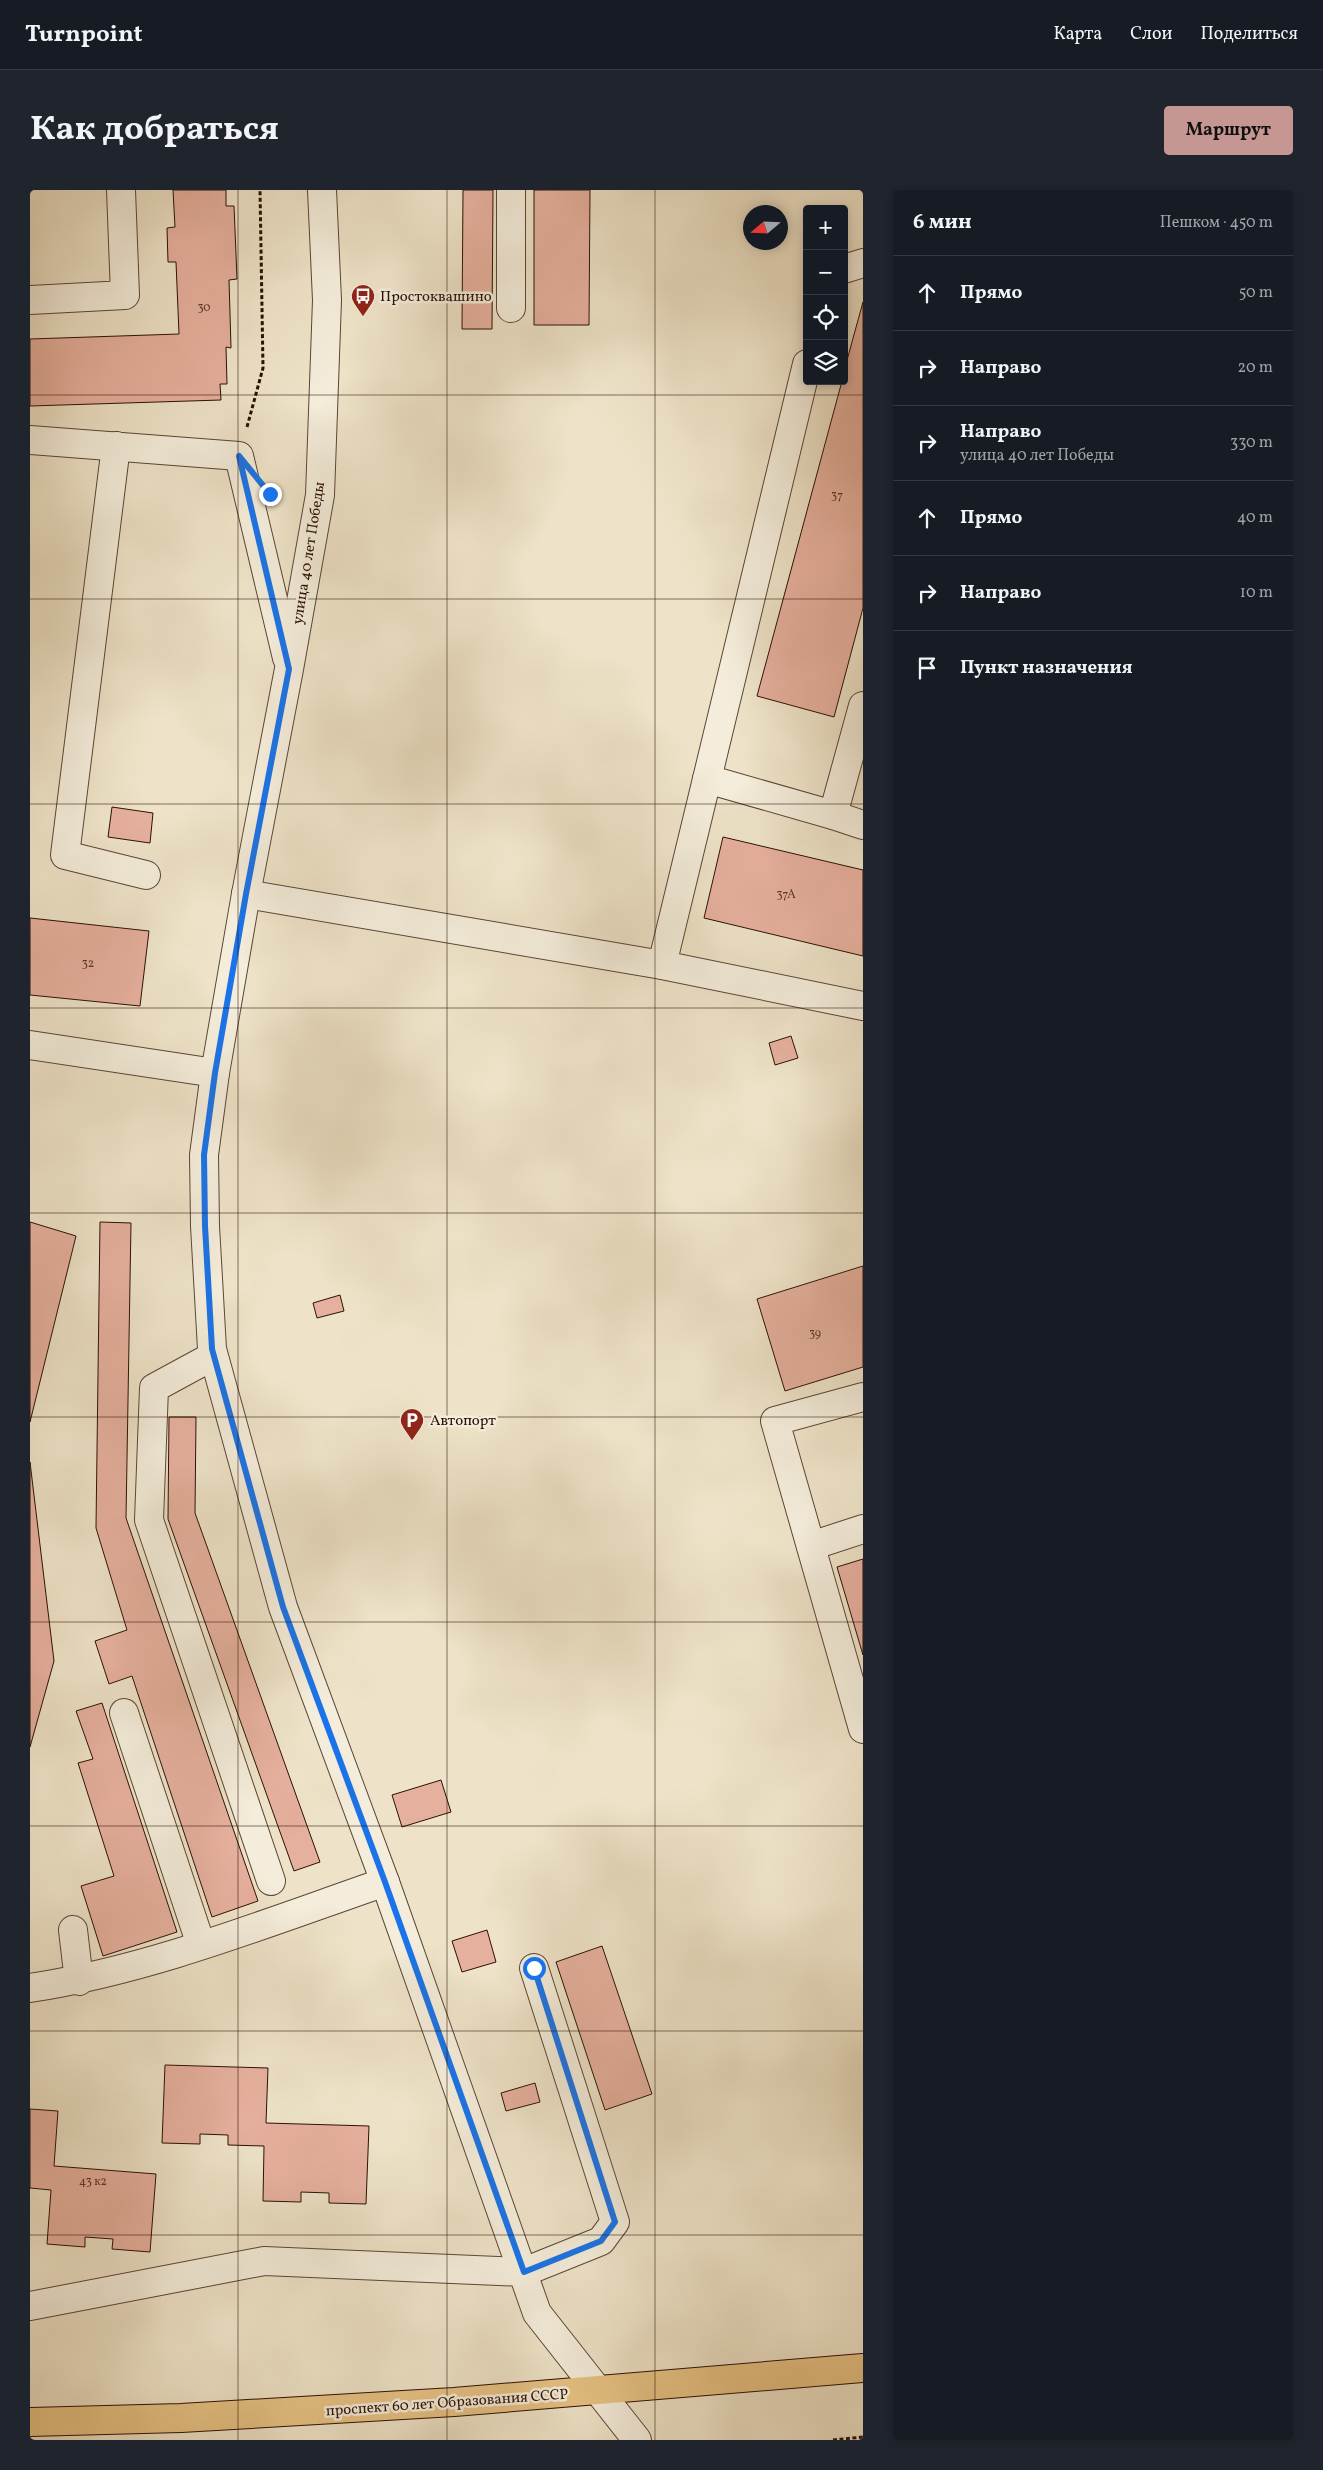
<!DOCTYPE html>
<html lang="ru">
<meta charset="utf-8">
<style>
:root{--surface:#171b24;--page:#20242c;--text:#f1f3f6;--muted:#9ea1a6;--line:#363941;--accent:#c59692}
body{margin:0;font-family:Vollkorn,serif;background:var(--page);color:var(--text)}
.controls{position:absolute;right:15px;top:15px;display:grid;overflow:hidden;border-radius:5px;box-shadow:0 2px 12px #0003}
.controls button{width:45px;height:45px;display:grid;place-items:center;padding:0;border:0;border-bottom:1px solid var(--line);background:var(--surface);color:var(--text);font:25px sans-serif}
.compass{position:absolute;left:713px;top:15px;width:45px;height:45px;border-radius:50%;background:var(--surface);box-shadow:0 2px 12px #0003;rotate:251deg}
.stop{position:absolute;width:15px;height:15px;margin:-11px;border:4px solid #1a73e8;border-radius:50%;background:#fff}
.stop.end{background:#1a73e8;border-color:#fff;box-shadow:0 1px 5px #0008}
.list{margin:0;padding:0;list-style:none}
h2{display:flex;justify-content:space-between;align-items:center;height:65px;margin:0;padding:0 20px;font-size:21px}
h2 small{font-size:16px;font-weight:400;color:var(--muted)}
.list li{display:grid;grid-template-columns:32px 1fr auto;gap:15px;align-items:center;box-sizing:border-box;height:75px;padding:0 20px;border-top:1px solid var(--line)}
.list b{display:block;font-size:19px;white-space:nowrap}
.list p{margin:0;font-size:16px;white-space:nowrap;color:var(--muted)}
.list em{font-size:16px;font-style:normal;color:var(--muted)}
.icon{flex:none;width:28px;height:28px;fill:none;stroke:currentColor;stroke-width:2;stroke-linecap:round;stroke-linejoin:round}
.map{position:relative;flex:none;width:833px;height:2250px;overflow:hidden;border-radius:5px}
header{display:flex;align-items:center;gap:30px;box-sizing:border-box;height:70px;padding:0 25px;background:var(--surface);border-bottom:1px solid var(--line)}
header strong{font-size:24px}
nav{display:flex;gap:28px;margin-inline-start:auto;font-size:18px}
.intro{display:flex;align-items:center;justify-content:space-between;box-sizing:border-box;height:120px;padding:0 30px}
h1{margin:0;font-size:35px}
.button{padding:12px 22px;border-radius:5px;background:var(--accent);color:#111;font-size:18px;font-weight:700}
main{display:flex;gap:30px;padding:0 30px}
aside{flex:1;background:var(--surface);border-radius:5px;box-shadow:0 2px 12px #0003}
.map>svg:first-child{display:block}
.building{fill:#e6b09e;stroke:#2a1005}
.lines{fill:none;stroke-linecap:round;stroke-linejoin:round}
.minor-casing{stroke:#5b4536;stroke-width:30}
.major-casing{stroke:#2a1005;stroke-width:30}
.path{stroke:#2a1005;stroke-width:3;stroke-dasharray:4 2.5;stroke-linecap:butt}
.minor{stroke:#f4eddb;stroke-width:28}
.major{stroke:#e7c284;stroke-width:28}
.route{stroke:#1a73e8;stroke-width:6}
.grid{fill:none;stroke:#2a1005;stroke-width:1;stroke-opacity:0.55}
.labels{text-anchor:middle;stroke-width:5;stroke-linejoin:round;paint-order:stroke}
.number-label{font-size:12px;fill:#59382b}
.poi-label{font-size:15px;fill:#2a1005;stroke:#f4eddb;text-anchor:start}
.street-label{font-size:15px;fill:#2a1005;stroke:#f4eddb}
</style>
<header>
<strong>Turnpoint</strong>
<nav><a>Карта</a><a>Слои</a><a>Поделиться</a></nav>
</header>
<div class="intro"><h1>Как добраться</h1><a class="button">Маршрут</a></div>
<main>
<div class="map">
<svg width="833" height="2250" viewBox="0 0 833 2250">
<rect width="100%" height="100%" fill="#eee3c8"/>
<filter id="stains"><feTurbulence type="fractalNoise" baseFrequency=".004" numOctaves="4"/><feColorMatrix values="0 0 0 0 .2 0 0 0 0 .09 0 0 0 0 .02 0 0 0 .5 -.17"/></filter>
<radialGradient id="worn" r=".72"><stop offset=".6" stop-color="#630" stop-opacity="0"/><stop offset="1" stop-color="#630" stop-opacity=".3"/></radialGradient>
<g class="building">
<path d="M143 0H196V16H204L207 89 199 90 201 158 196 157 197 194H190L191 210 0 216V149L149 144 146 72H138L137 38 145 37Z"/>
<path d="M433 0H463L462 139H432Z"/>
<path d="M504 0H560L559 135H504Z"/>
<path d="M833 112V418L804 527 727 506 812 191H814V181Z"/>
<path d="M82 617 123 623 120 653 78 647Z"/>
<path d="M693 647 833 680V766L674 728Z"/>
<path d="M0 728 119 741 110 816 0 805Z"/>
<path d="M761 846 768 868 745 875 739 853Z"/>
<path d="M0 1032 46 1046 0 1232Z"/>
<path d="M70 1032 101 1033 96 1328 228 1711 182 1727 102 1486 79 1494 65 1451 97 1440 66 1338Z"/>
<path d="M833 1076V1177L755 1201 727 1109Z"/>
<path d="M310 1105 314 1121 287 1128 283 1113Z"/>
<path d="M139 1227H166L165 1323 290 1672 264 1681 138 1329Z"/>
<path d="M0 1272 24 1471 0 1557Z"/>
<path d="M833 1369V1465L807 1377Z"/>
<path d="M72 1513 147 1742 73 1766 51 1696 84 1686 48 1573 63 1569 46 1521Z"/>
<path d="M411 1590 421 1622 372 1637 362 1605Z"/>
<path d="M457 1740 466 1772 432 1782 422 1751Z"/>
<path d="M572 1756 622 1904 575 1920 526 1772Z"/>
<path d="M135 1875 238 1878 236 1933 339 1936 336 2014 299 2013V2003L271 2002V2012L233 2011 234 1956 198 1955V1945L170 1944V1954L132 1953Z"/>
<path d="M505 1893 510 1912 476 1921 471 1903Z"/>
<path d="M0 1919 28 1921 24 1976 126 1984 120 2062 82 2059 83 2049 55 2047V2057L17 2054 21 2000 0 1998Z"/>
</g>
<g class="lines">
<g class="minor-casing">
<g id="minor">
<path d="M292 0 297 110 290 305 259 479 216 704 185 883 174 965 175 1036 182 1159 253 1417 355 1692 507 2123 607 2250"/>
<path d="M814 79 833 73"/>
<path d="M0 110 95 105 91 0"/>
<path d="M481 118V0"/>
<path d="M0 250 209 266 257 468"/>
<path d="M86 256 35 665 116 685"/>
<path d="M833 516 803 625 833 635"/>
<path d="M677 589 777 174"/>
<path d="M216 704 632 775 833 816"/>
<path d="M632 775 677 589 803 625"/>
<path d="M0 855 185 883"/>
<path d="M183 1166 124 1198 119 1330 241 1691"/>
<path d="M833 1207 745 1231 833 1539"/>
<path d="M781 1356 833 1339"/>
<path d="M94 1523 171 1755"/>
<path d="M43 1740 49 1791"/>
<path d="M0 1798C122 1779 239 1732 355 1692"/>
<path d="M0 2116 234 2071 494 2082 571 2051 585 2032 504 1778"/>
</g>
</g>
<g class="major-casing">
<path id="major" d="M0 2232 151 2228 424 2212 833 2178"/>
</g>
<g class="path">
<path d="M217 237 233 178 230 0"/>
<path d="M803 2250 833 2247"/>
</g>
<use href="#minor" class="minor"/>
<use href="#major" class="major"/>
</g>
<g class="lines">
<path class="route" d="M240 304 209 266 259 479 216 704 185 883 174 965 175 1036 182 1159 253 1417 355 1692 494 2082 571 2051 585 2032 504 1778"/>
</g>
<path class="grid" d="M208 0V2250M417 0V2250M625 0V2250M0 205H833M0 409H833M0 614H833M0 818H833M0 1023H833M0 1227H833M0 1432H833M0 1636H833M0 1841H833M0 2045H833"/>
<defs>
<g id="bus-pin" transform="scale(1.25)"><path d="M0 17L-7.5 6A9.5 9.5 0 1 1 7.5 6Z" fill="#8f2418" stroke="#f4eddb"/><path d="M-5-6H5V4H4V6H2V4H-2V6H-4V4H-5ZM-3.5-4V0h7V-4ZM-3.5 1.2v1.5H-2V1.2ZM2 1.2v1.5H3.5V1.2Z" fill="#fff"/></g>
<g id="parking-pin" transform="scale(1.25)"><path d="M0 17L-7.5 6A9.5 9.5 0 1 1 7.5 6Z" fill="#8f2418" stroke="#f4eddb"/><path d="M-3.5-5.5H1a3.5 3.5 0 0 1 0 7H-1V5.5H-3.5ZM-1-3.4V-.6H.8a1.4 1.4 0 0 0 0-2.8Z" fill="#fff"/></g>
</defs>
<g fill-rule="evenodd">
<use href="#bus-pin" x="333" y="106"/>
<use href="#parking-pin" x="382" y="1230"/>
</g>
<g class="labels">
<g class="number-label">
<text x="174" y="121">30</text>
<text x="807" y="309">37</text>
<text x="756" y="708">37А</text>
<text x="58" y="777">32</text>
<text x="785" y="1147">39</text>
<text x="63" y="1995">43 к2</text>
</g>
<g class="poi-label">
<text x="350" y="111">Простоквашино</text>
<text x="400" y="1235">Автопорт</text>
</g>
<g class="street-label">
<text transform="translate(278 363) rotate(-81)" y="5">улица 40 лет Победы</text>
<text transform="translate(417 2212) rotate(-4)" y="5">проспект 60 лет Образования СССР</text>
</g>
</g>
<rect width="100%" height="100%" filter="url(#stains)"/>
<rect width="100%" height="100%" fill="url(#worn)"/>
</svg>
<div class="controls">
<button>+</button>
<button>−</button>
<button><svg class="icon" aria-label="locate" viewBox="0 0 24 24"><circle cx="12" cy="12" r="6"/><path d="M12 2v4M12 18v4M2 12h4M18 12h4"/></svg></button>
<button><svg class="icon" aria-label="layers" viewBox="0 0 24 24"><path d="M12 4l9 5-9 5-9-5zM3 14l9 5 9-5"/></svg></button>
</div>
<svg class="compass" viewBox="-18 -18 36 36"><path d="M0-13l5 13h-10z" fill="#e53935"/><path d="M0 13l5-13h-10z" fill="#9ea1a6"/></svg>
<div class="stop" style="left:504px;top:1778px"></div>
<div class="stop end" style="left:240px;top:304px"></div>
</div>
<aside>
<h2>6 мин<small>Пешком · 450 m</small></h2>
<ul class="list">
<li><svg class="icon" aria-label="ahead" viewBox="0 0 24 24"><path d="M12 20V5M6 11l6-6 6 6"/></svg><div><b>Прямо</b></div><em>50 m</em></li>
<li><svg class="icon" aria-label="right" viewBox="0 0 24 24"><path d="M7 20v-9h11M14 6l5 5-5 5"/></svg><div><b>Направо</b></div><em>20 m</em></li>
<li><svg class="icon" aria-label="right" viewBox="0 0 24 24"><path d="M7 20v-9h11M14 6l5 5-5 5"/></svg><div><b>Направо</b><p>улица 40 лет Победы</p></div><em>330 m</em></li>
<li><svg class="icon" aria-label="ahead" viewBox="0 0 24 24"><path d="M12 20V5M6 11l6-6 6 6"/></svg><div><b>Прямо</b></div><em>40 m</em></li>
<li><svg class="icon" aria-label="right" viewBox="0 0 24 24"><path d="M7 20v-9h11M14 6l5 5-5 5"/></svg><div><b>Направо</b></div><em>10 m</em></li>
<li><svg class="icon" aria-label="arrive" viewBox="0 0 24 24"><path d="M6 21V4h12l-3 4 3 4H6"/></svg><div><b>Пункт назначения</b></div></li>
</ul>
</aside>
</main>
